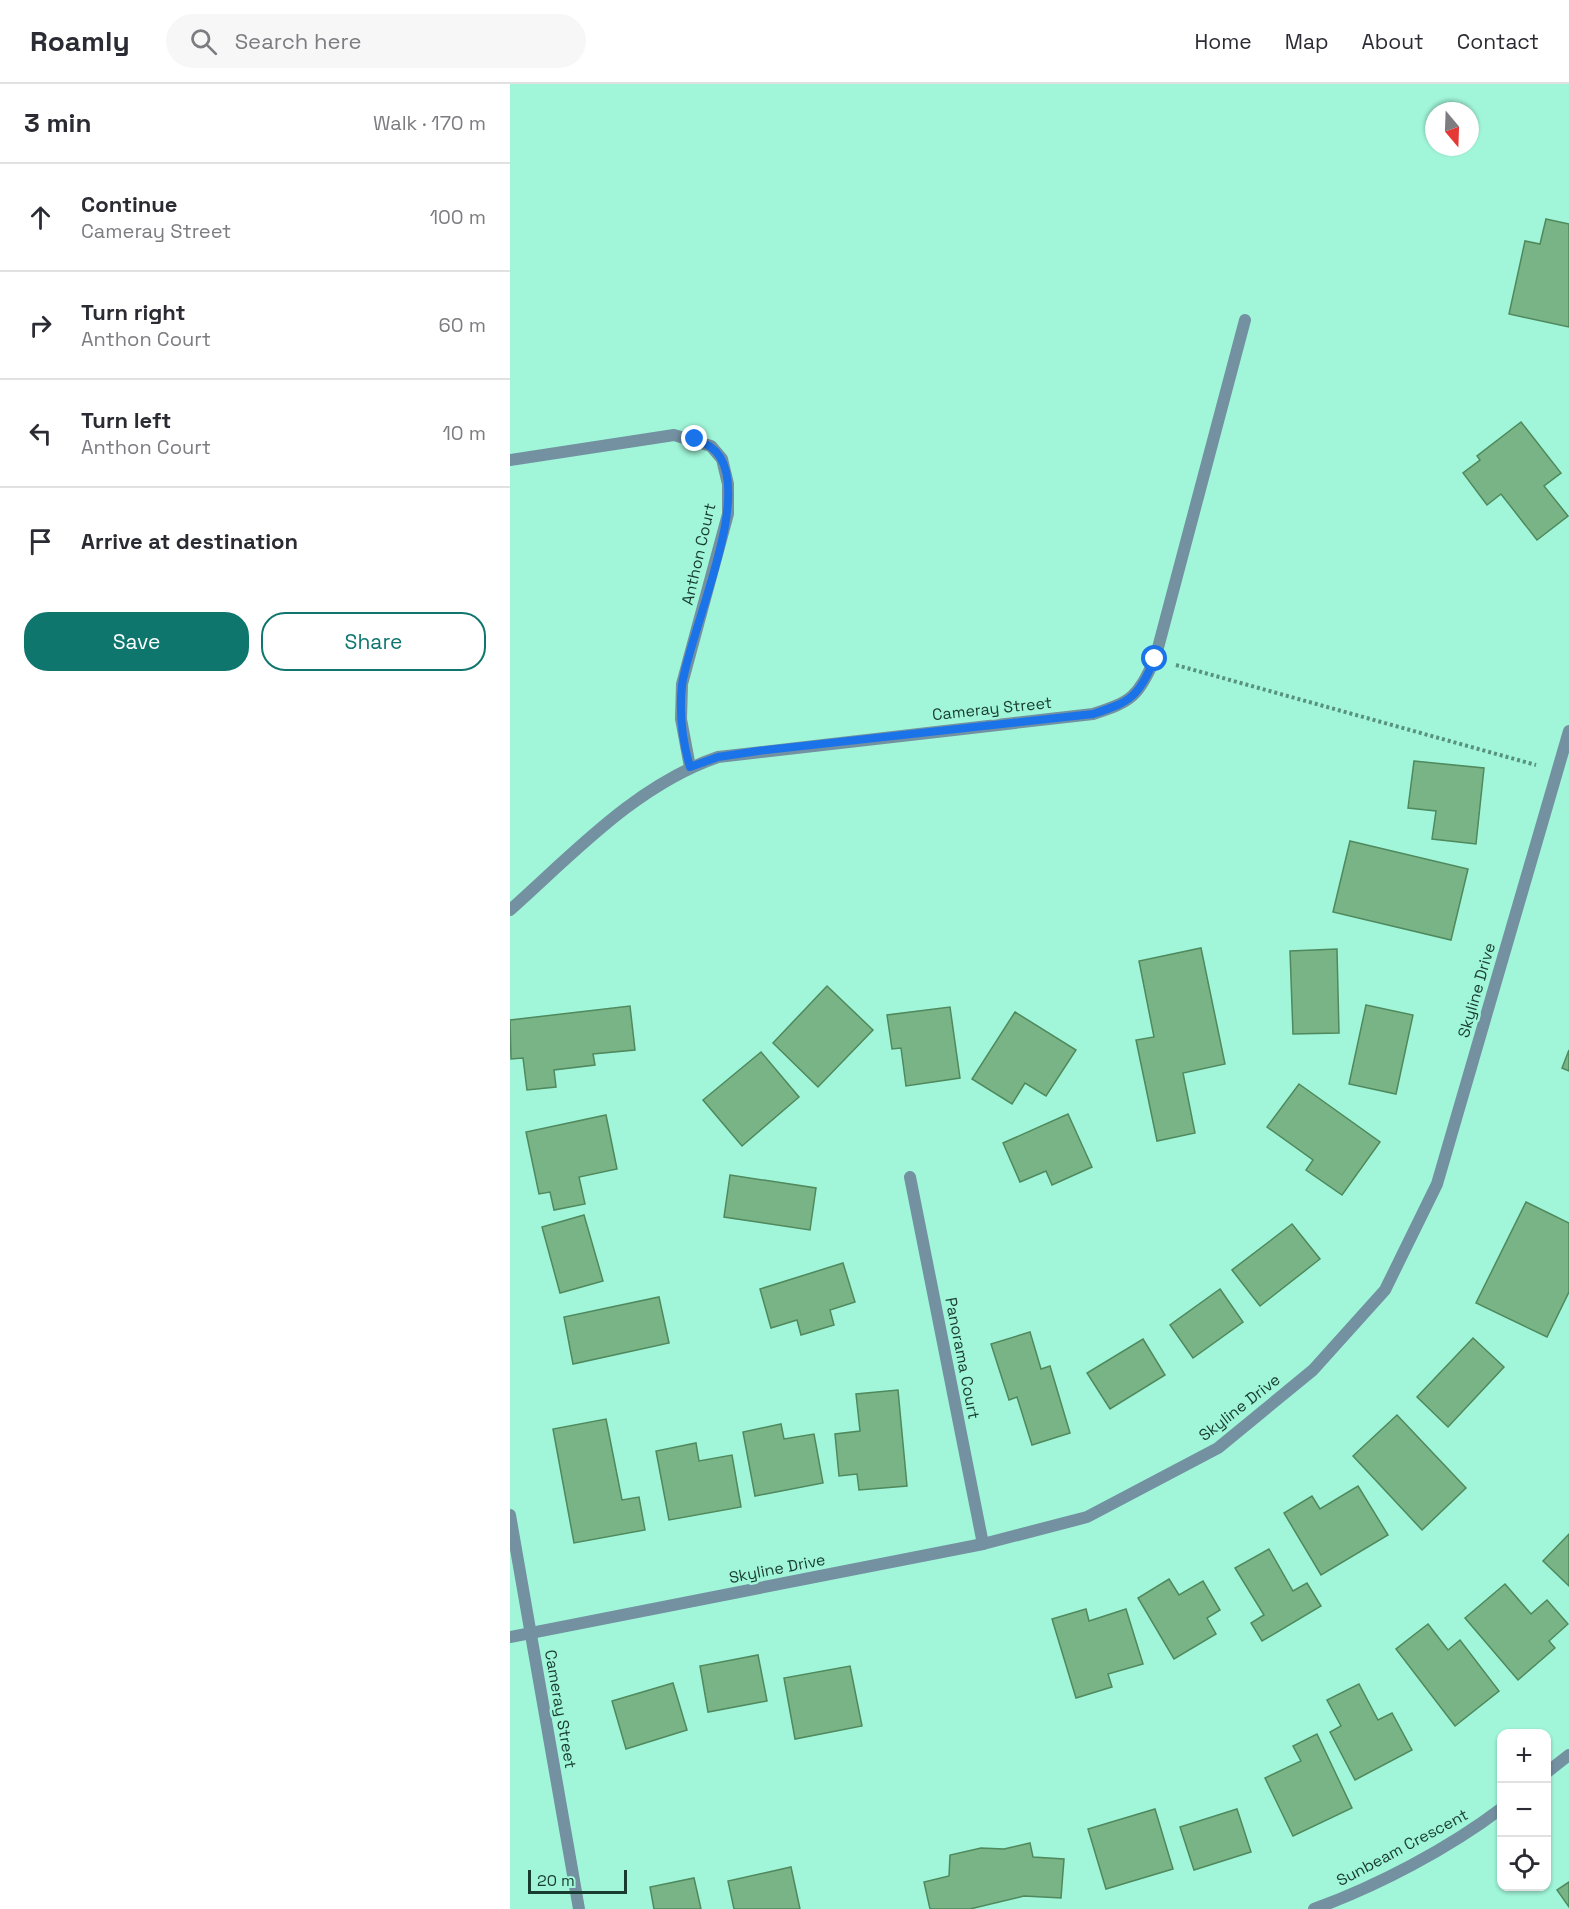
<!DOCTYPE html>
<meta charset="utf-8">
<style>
:root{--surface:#fff;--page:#f7f7f7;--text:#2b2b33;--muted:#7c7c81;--line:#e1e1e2;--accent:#0f766e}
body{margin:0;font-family:"Space Grotesk",sans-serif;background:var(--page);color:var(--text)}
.controls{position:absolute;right:18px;bottom:18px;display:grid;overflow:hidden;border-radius:12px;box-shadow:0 2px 4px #0004}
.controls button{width:54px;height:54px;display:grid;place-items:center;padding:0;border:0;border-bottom:2px solid var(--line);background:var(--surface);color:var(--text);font:30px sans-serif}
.compass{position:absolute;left:915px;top:18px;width:54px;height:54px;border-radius:50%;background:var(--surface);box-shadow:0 2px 4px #0004;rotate:161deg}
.scale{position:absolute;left:18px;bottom:15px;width:99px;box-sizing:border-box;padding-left:6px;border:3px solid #193c31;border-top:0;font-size:16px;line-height:21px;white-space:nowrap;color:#193c31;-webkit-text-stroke:4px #a1f6d9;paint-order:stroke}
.stop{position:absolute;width:18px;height:18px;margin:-14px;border:4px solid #1a73e8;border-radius:50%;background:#fff}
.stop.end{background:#1a73e8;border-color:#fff;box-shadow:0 2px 6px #0008}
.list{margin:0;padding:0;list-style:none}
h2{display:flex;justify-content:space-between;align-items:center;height:78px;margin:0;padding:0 24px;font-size:26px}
h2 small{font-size:20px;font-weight:400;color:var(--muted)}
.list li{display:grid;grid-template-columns:39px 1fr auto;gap:18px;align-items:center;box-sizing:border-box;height:108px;padding:0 24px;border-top:2px solid var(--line)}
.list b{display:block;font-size:22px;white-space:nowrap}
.list p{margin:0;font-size:20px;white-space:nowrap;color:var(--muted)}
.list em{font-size:20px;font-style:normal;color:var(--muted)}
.actions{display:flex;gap:12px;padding:18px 24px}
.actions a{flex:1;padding:14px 0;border:2px solid var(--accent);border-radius:24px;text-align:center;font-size:21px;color:var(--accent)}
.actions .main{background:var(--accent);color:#fff}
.icon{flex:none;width:33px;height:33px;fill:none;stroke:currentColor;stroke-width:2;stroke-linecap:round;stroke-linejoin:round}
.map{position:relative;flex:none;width:1059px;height:1825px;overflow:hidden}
header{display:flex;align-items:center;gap:36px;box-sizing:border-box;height:84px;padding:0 30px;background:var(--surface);border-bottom:2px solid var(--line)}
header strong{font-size:28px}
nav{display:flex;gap:33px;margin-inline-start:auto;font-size:21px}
.search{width:420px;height:54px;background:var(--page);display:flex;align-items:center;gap:15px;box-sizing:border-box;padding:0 21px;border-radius:33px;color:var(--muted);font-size:22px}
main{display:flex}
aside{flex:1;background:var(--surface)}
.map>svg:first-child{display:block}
.building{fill:#78b486;stroke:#4f895d;stroke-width:1.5}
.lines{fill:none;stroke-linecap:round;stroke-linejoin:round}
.path{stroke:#58927e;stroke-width:4;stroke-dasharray:3 3;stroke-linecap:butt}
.minor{stroke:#7391a1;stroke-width:12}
.route{stroke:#1a73e8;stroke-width:8}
.labels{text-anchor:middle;stroke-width:5;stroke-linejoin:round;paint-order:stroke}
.street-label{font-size:16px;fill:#193c31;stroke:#a1f6d9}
</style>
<header>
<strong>Roamly</strong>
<div class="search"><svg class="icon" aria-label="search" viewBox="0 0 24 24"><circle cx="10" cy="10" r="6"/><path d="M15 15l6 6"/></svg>Search here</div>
<nav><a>Home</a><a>Map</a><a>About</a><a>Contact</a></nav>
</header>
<main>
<aside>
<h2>3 min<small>Walk · 170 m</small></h2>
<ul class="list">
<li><svg class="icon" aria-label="ahead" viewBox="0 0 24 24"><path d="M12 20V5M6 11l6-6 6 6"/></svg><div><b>Continue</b><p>Cameray Street</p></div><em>100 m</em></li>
<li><svg class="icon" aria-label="right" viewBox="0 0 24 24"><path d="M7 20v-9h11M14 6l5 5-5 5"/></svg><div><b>Turn right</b><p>Anthon Court</p></div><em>60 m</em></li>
<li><svg class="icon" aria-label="left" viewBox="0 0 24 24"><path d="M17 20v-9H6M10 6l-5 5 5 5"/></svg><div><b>Turn left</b><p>Anthon Court</p></div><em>10 m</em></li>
<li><svg class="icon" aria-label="arrive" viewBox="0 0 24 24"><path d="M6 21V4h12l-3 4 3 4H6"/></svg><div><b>Arrive at destination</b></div></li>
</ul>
<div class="actions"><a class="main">Save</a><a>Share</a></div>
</aside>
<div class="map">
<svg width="1059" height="1825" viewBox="0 0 1059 1825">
<rect width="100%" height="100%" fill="#a1f6d9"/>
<g class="building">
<path d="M1036 135 1059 140V243L999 230 1015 157 1030 160Z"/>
<path d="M1011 338 1051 389 1034 402 1058 432 1027 456 991 410 977 421 953 389 970 376 967 372Z"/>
<path d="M904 677 974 684 966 760 922 755 926 727 898 724Z"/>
<path d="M840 757 958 785 941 856 823 828Z"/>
<path d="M691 864 715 980 673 989 685 1049 647 1057 626 956 644 953 629 877Z"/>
<path d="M827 865 829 949 783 950 780 867Z"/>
<path d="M317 902 363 946 308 1003 263 959Z"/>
<path d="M856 921 903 931 886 1010 839 1000Z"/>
<path d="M120 922 125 966 83 970 85 981 44 986 46 1003 17 1006 13 974 1 975 0 936Z"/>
<path d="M440 923 450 994 396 1002 391 964 382 965 377 931Z"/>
<path d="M505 928 566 966 536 1012 515 999 502 1020 462 995Z"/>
<path d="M1059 966V987L1052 984Z"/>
<path d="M251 968 289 1013 232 1062 193 1016Z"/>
<path d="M789 1000 870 1058 832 1111 796 1086 803 1076 757 1043Z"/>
<path d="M558 1030 582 1083 542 1101 536 1087 510 1098 493 1059Z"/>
<path d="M96 1031 107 1085 69 1093 75 1120 44 1126 40 1108 29 1110 16 1048Z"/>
<path d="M220 1091 306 1104 300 1146 214 1133Z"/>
<path d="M1016 1118 1059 1139V1208L1037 1253 966 1219Z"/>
<path d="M74 1131 93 1197 50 1209 32 1143Z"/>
<path d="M782 1140 810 1175 750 1222 722 1186Z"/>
<path d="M333 1179 345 1218 320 1226 324 1241 291 1251 287 1236 261 1244 250 1205Z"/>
<path d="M710 1205 733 1238 683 1274 660 1241Z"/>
<path d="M149 1213 159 1259 63 1280 54 1233Z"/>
<path d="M520 1248 531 1285 540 1282 560 1349 522 1361 507 1313 499 1316 481 1260Z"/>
<path d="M963 1254 994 1283 938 1343 907 1313Z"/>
<path d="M633 1255 655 1291 600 1325 577 1289Z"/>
<path d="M388 1306 397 1402 349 1406 347 1390 329 1392 325 1350 350 1347 346 1310Z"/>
<path d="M887 1331 956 1404 912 1446 843 1372Z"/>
<path d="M96 1335 112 1416 129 1413 135 1446 64 1459 43 1345Z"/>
<path d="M271 1340 274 1355 304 1350 313 1399 245 1412 233 1348Z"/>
<path d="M186 1359 189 1377 222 1371 231 1423 159 1436 146 1367Z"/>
<path d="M848 1402 878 1451 811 1491 774 1429 802 1412 810 1425Z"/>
<path d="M1059 1450V1502L1033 1477Z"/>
<path d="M759 1465 783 1507 797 1499 811 1522 752 1557 741 1539 754 1531 725 1484Z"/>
<path d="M659 1495 669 1511 693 1497 710 1526 697 1534 706 1550 664 1575 628 1514Z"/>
<path d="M995 1500 1021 1530 1037 1516 1058 1540 1039 1557 1045 1564 1008 1596 955 1534Z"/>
<path d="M576 1525 579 1537 616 1525 633 1580 598 1590 602 1603 566 1614 542 1535Z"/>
<path d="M918 1540 938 1566 950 1556 989 1607 945 1642 886 1565Z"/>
<path d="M248 1571 257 1617 198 1628 190 1582Z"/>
<path d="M340 1582 352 1642 285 1655 274 1594Z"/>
<path d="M163 1599 177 1646 116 1665 102 1617Z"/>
<path d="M849 1600 868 1636 882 1629 902 1666 845 1696 820 1648 831 1642 817 1616Z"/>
<path d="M807 1650 842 1724 783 1752 755 1694 791 1677 783 1662Z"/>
<path d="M645 1725 663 1785 596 1805 578 1745Z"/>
<path d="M727 1725 741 1768 684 1786 670 1743Z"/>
<path d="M520 1759 523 1773 554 1775 551 1814 514 1812 460 1825H420L414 1798 439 1792 440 1771 471 1764 494 1765Z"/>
<path d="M281 1783 290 1825H224L218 1797Z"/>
<path d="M184 1794 191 1825H144L140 1803Z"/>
<path d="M1059 1798V1823L1047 1806Z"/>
</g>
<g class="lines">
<path class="path" d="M666 581 1026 681"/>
<g class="minor">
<path d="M0 376 164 351 201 362 212 375 218 400V430L172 600 171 635 180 683"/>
<path d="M0 826C63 770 126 701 208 673L583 630C623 617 627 613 645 575L735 236"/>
<path d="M400 1093 473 1460"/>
<path d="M0 1431 69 1825"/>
<path d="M0 1553 473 1460 577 1433 708 1364 803 1286 875 1206 927 1100 1059 647"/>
<path d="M1036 1689 1059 1671"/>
<path d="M804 1825C867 1802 938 1765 992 1724"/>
</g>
</g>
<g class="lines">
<path class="route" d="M185 355C196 360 204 363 210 373 240 419 180 547 172 601 169 629 172 656 180 683L208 673 248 667 583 630C623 617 627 613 645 575"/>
</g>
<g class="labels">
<g class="street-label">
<text transform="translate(188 470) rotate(-77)" y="6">Anthon Court</text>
<text transform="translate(482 624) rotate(-6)" y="6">Cameray Street</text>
<text transform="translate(966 906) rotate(-74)" y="6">Skyline Drive</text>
<text transform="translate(453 1274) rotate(79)" y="6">Panorama Court</text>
<text transform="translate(729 1323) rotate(-38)" y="6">Skyline Drive</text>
<text transform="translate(267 1484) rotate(-11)" y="6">Skyline Drive</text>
<text transform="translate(51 1625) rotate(80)" y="6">Cameray Street</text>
<text transform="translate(892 1763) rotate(-28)" y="6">Sunbeam Crescent</text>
</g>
</g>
</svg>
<div class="controls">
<button>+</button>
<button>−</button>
<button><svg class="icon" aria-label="locate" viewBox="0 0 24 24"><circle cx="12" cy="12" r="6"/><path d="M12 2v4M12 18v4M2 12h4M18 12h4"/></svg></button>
</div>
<svg class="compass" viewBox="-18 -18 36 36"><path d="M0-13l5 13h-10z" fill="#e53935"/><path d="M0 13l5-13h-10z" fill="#7c7c81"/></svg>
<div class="scale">20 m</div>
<div class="stop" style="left:645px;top:575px"></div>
<div class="stop end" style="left:185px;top:355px"></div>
</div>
</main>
